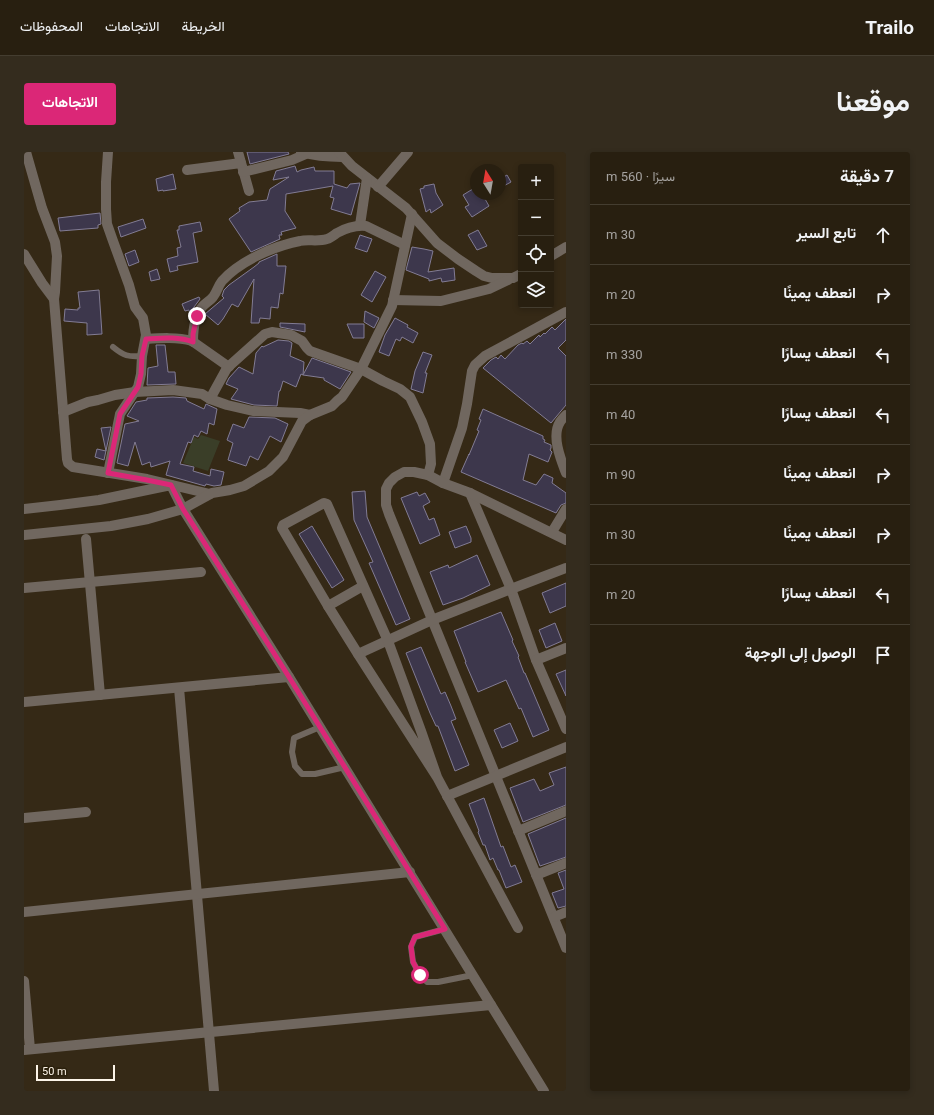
<!DOCTYPE html>
<html lang="ar">
<meta charset="utf-8">
<style>
:root{--surface:#281f10;--page:#342c1e;--text:#f1f3f6;--muted:#a5a29f;--line:#443d30;--accent:#db2777}
body{margin:0;font-family:Roboto,Vazirmatn,sans-serif;background:var(--page);color:var(--text);direction:rtl}
.controls{position:absolute;right:12px;top:12px;display:grid;overflow:hidden;border-radius:4px;box-shadow:0 2px 6px #0003}
.controls button{width:36px;height:36px;display:grid;place-items:center;padding:0;border:0;border-bottom:1px solid var(--line);background:var(--surface);color:var(--text);font:20px sans-serif}
.compass{position:absolute;left:446px;top:12px;width:36px;height:36px;border-radius:50%;background:var(--surface);box-shadow:0 2px 6px #0003;rotate:349deg}
.scale{position:absolute;left:12px;bottom:10px;width:79px;box-sizing:border-box;padding-left:4px;border:2px solid #fcf4e8;border-top:0;font-size:11px;line-height:14px;white-space:nowrap;color:#fcf4e8;-webkit-text-stroke:3px #2b200c;paint-order:stroke}
.stop{position:absolute;width:12px;height:12px;margin:-9px;border:3px solid #db2777;border-radius:50%;background:#fff}
.stop.end{background:#db2777;border-color:#fff;box-shadow:0 1px 4px #0008}
.list{margin:0;padding:0;list-style:none}
h2{display:flex;justify-content:space-between;align-items:center;height:52px;margin:0;padding:0 16px;font-size:17px}
h2 small{font-size:13px;font-weight:400;color:var(--muted)}
.list li{display:grid;grid-template-columns:26px 1fr auto;gap:12px;align-items:center;box-sizing:border-box;height:60px;padding:0 16px;border-top:1px solid var(--line)}
.list b{display:block;font-size:15px;white-space:nowrap}
.list em{font-size:13px;font-style:normal;color:var(--muted)}
.icon{flex:none;width:22px;height:22px;fill:none;stroke:currentColor;stroke-width:2;stroke-linecap:round;stroke-linejoin:round}
.map{position:relative;flex:none;width:542px;height:939px;overflow:hidden;direction:ltr;border-radius:4px}
header{display:flex;align-items:center;gap:24px;box-sizing:border-box;height:56px;padding:0 20px;background:var(--surface);border-bottom:1px solid var(--line)}
header strong{font-size:19px}
nav{display:flex;gap:22px;margin-inline-start:auto;font-size:14px}
.intro{display:flex;align-items:center;justify-content:space-between;box-sizing:border-box;height:96px;padding:0 24px}
h1{margin:0;font-size:28px}
.button{padding:10px 18px;border-radius:4px;background:var(--accent);color:#fff;font-size:14px;font-weight:700}
main{display:flex;gap:24px;padding:0 24px}
aside{flex:1;background:var(--surface);border-radius:4px;box-shadow:0 2px 6px #0003}
.map>svg:first-child{display:block}
.green{fill:#3a3e28}
.building{fill:#3d374c;stroke:#827c94}
.lines{fill:none;stroke-linecap:round;stroke-linejoin:round}
.lane{stroke:#70675f;stroke-width:6}
.street{stroke:#70675f;stroke-width:10}
.route{stroke:#db2777;stroke-width:5}
</style>
<header>
<strong>Trailo</strong>
<nav><a>الخريطة</a><a>الاتجاهات</a><a>المحفوظات</a></nav>
</header>
<div class="intro"><h1>موقعنا</h1><a class="button">الاتجاهات</a></div>
<main>
<aside>
<h2>7 دقيقة<small>سيرًا · 560 m</small></h2>
<ul class="list">
<li><svg class="icon" aria-label="ahead" viewBox="0 0 24 24"><path d="M12 20V5M6 11l6-6 6 6"/></svg><div><b>تابع السير</b></div><em>30 m</em></li>
<li><svg class="icon" aria-label="right" viewBox="0 0 24 24"><path d="M7 20v-9h11M14 6l5 5-5 5"/></svg><div><b>انعطف يمينًا</b></div><em>20 m</em></li>
<li><svg class="icon" aria-label="left" viewBox="0 0 24 24"><path d="M17 20v-9H6M10 6l-5 5 5 5"/></svg><div><b>انعطف يسارًا</b></div><em>330 m</em></li>
<li><svg class="icon" aria-label="left" viewBox="0 0 24 24"><path d="M17 20v-9H6M10 6l-5 5 5 5"/></svg><div><b>انعطف يسارًا</b></div><em>40 m</em></li>
<li><svg class="icon" aria-label="right" viewBox="0 0 24 24"><path d="M7 20v-9h11M14 6l5 5-5 5"/></svg><div><b>انعطف يمينًا</b></div><em>90 m</em></li>
<li><svg class="icon" aria-label="right" viewBox="0 0 24 24"><path d="M7 20v-9h11M14 6l5 5-5 5"/></svg><div><b>انعطف يمينًا</b></div><em>30 m</em></li>
<li><svg class="icon" aria-label="left" viewBox="0 0 24 24"><path d="M17 20v-9H6M10 6l-5 5 5 5"/></svg><div><b>انعطف يسارًا</b></div><em>20 m</em></li>
<li><svg class="icon" aria-label="arrive" viewBox="0 0 24 24"><path d="M6 21V4h12l-3 4 3 4H6"/></svg><div><b>الوصول إلى الوجهة</b></div></li>
</ul>
</aside>
<div class="map">
<svg width="542" height="939" viewBox="0 0 542 939">
<rect width="100%" height="100%" fill="#352916"/>
<path class="green" d="M177 283 196 289 184 319 159 311 170 285 174 287Z"/>
<g class="building">
<path d="M223 0H264L265 2 226 12Z"/>
<path d="M271 14 273 20 277 18 290 15 291 19H310V32L323 36 326 32 336 31 327 63 307 57 310 46 306 45 309 34 262 42 261 59 272 76 257 80 258 83H255L256 87 227 100 205 67 216 59 215 56 225 50 243 48 246 37 265 25 249 28 252 19Z"/>
<path d="M149 22 152 37 139 39V38L134 39 132 27Z"/>
<path d="M483 23 487 30 476 36V27Z"/>
<path d="M410 32 412 41 419 53 407 61 406 57 402 60 396 37 400 36V34Z"/>
<path d="M452 35V42H470L461 47 465 54 448 65 441 55 445 53 439 43Z"/>
<path d="M76 61 77 72 74 73V76L36 79 34 66Z"/>
<path d="M119 67 122 76 97 85 94 75Z"/>
<path d="M176 70 178 79 169 81 174 110 153 114 154 118 146 120 143 107 154 104 153 96 157 95 153 78H155V74Z"/>
<path d="M454 78 463 94 453 98 444 83Z"/>
<path d="M336 83 348 87 343 100 331 96Z"/>
<path d="M388 95 400 97 409 99 404 120 430 116 431 128 418 130 417 126 405 129V127L382 118Z"/>
<path d="M111 98 115 110 105 114 101 102Z"/>
<path d="M253 102V114H262L259 142 256 141 254 156 247 155 246 167 236 166 235 171H227L230 127 214 155 208 152 199 167 194 173 181 162 200 146 198 144 200 138 205 133 230 115 235 111V110Z"/>
<path d="M133 117 136 127 127 129 125 120Z"/>
<path d="M351 119 362 125 348 150 337 143Z"/>
<path d="M75 138 78 182 63 183V171L40 169 41 157 54 158V156H56L54 140Z"/>
<path d="M175 145 176 147 170 155 166 163 165 158 161 159 158 152Z"/>
<path d="M341 159 355 166 350 176 340 170Z"/>
<path d="M371 166 384 173 383 175 394 181 389 191 378 185 376 189 372 187 365 204 355 200 361 183Z"/>
<path d="M542 167V188L534 196 542 204V253L527 271 459 216 467 208 472 205 474 207 477 203 481 207 494 193 498 191 499 192 503 189 506 192 515 183 516 185 520 181 521 182 528 175 531 178Z"/>
<path d="M256 171 281 172V180L256 175Z"/>
<path d="M323 172H340V186H329Z"/>
<path d="M254 188 265 189 268 191 266 204 280 210 279 223 277 222 272 235 259 229 256 239H255L253 254 230 253 207 247 214 237 202 232 205 226 215 215 229 222 232 201 238 194 239 195Z"/>
<path d="M132 193H141L144 220H151L152 232 123 233 124 216 134 214Z"/>
<path d="M399 200 408 203 401 221H403L399 241 387 237 391 219Z"/>
<path d="M288 206 327 220 316 237 300 228V226L279 223Z"/>
<path d="M149 245 162 246 163 249 180 257 182 252 193 257 190 273 185 271 183 282 177 279 174 285 170 283 167 291 164 290 156 312 170 315 169 319 186 324 187 317 200 320 197 333 190 334 182 332 181 334 142 323 146 309 127 315 126 310 118 313 111 290 104 314 93 311 101 272 115 269 103 264 112 250 123 248V246Z"/>
<path d="M459 257 519 284V287L521 288 520 290 527 293V296L526 298 528 300 524 310 505 302 499 328 512 333 520 322 529 326 528 331 542 341V351L537 353 532 361 437 320 445 302V303L455 279 453 278 457 268 455 267Z"/>
<path d="M225 265 251 266 264 272 257 290 246 284 234 308 226 304 222 314 204 308 209 291 203 288 209 272 220 276Z"/>
<path d="M87 275 80 308 71 305 73 297 82 299 77 276Z"/>
<path d="M341 339 343 365 386 467 372 473 345 411 349 410 330 368 328 340Z"/>
<path d="M393 340 395 344 401 341 406 350 399 354 405 368 410 366 416 383 396 392 377 346Z"/>
<path d="M288 374 320 428 308 436 275 382Z"/>
<path d="M442 374 447 386V390L431 396 425 380Z"/>
<path d="M453 403 466 433 439 446 419 453 406 420 424 413 425 416Z"/>
<path d="M542 431V454L526 461 518 441Z"/>
<path d="M477 460 489 488 488 489 495 504 494 505 500 521H501L525 578 509 585 497 556 495 557 482 528 454 540 441 510H442L430 479Z"/>
<path d="M531 471 538 489 522 496 515 478Z"/>
<path d="M397 495 417 542 421 540 427 554 432 567 427 569 445 613 431 619 414 574H412L406 561 382 501Z"/>
<path d="M542 518V544L532 522Z"/>
<path d="M486 571 494 589 478 596 470 578Z"/>
<path d="M542 615V653L499 670 486 636 510 627 516 639 530 633 525 621Z"/>
<path d="M460 646 477 695 479 694 487 715 491 713 498 730 482 736 475 718H474L469 706 466 708 461 693H459L454 680 455 679 445 652Z"/>
<path d="M542 666V705L516 714 504 682Z"/>
<path d="M542 718V754L534 756 528 741 540 737 534 721Z"/>
</g>
<g class="lines">
<g class="lane">
<path d="M89 195C100 204 104 205 118 204"/>
<path d="M296 575 270 586 268 600 271 614 278 622H291L321 615"/>
<path d="M421 777 391 785 387 795 389 810 396 823 403 830H414L449 823"/>
</g>
<g class="street">
<path d="M2 0 18 56 31 90 33 104 31 140 30 147 43 307 44 311 49 315 123 327 186 342"/>
<path d="M214 0 225 39"/>
<path d="M277 0C291 4 304 5 318 5"/>
<path d="M315 0 328 14 382 56 413 91 434 107 452 119 460 124 468 126H489L497 122"/>
<path d="M163 18 217 11"/>
<path d="M219 20 268 8 282 2"/>
<path d="M354 35 384 0"/>
<path d="M336 73 343 26"/>
<path d="M0 102 18 131 30 147"/>
<path d="M527 104 542 95"/>
<path d="M369 148 417 149 465 137 484 128"/>
<path d="M122 187C137 186 153 185 168 189L205 215"/>
<path d="M169 190C169 179 170 164 178 155 181 151 186 149 189 145 193 140 194 134 198 129 216 109 250 94 276 89 284 87 294 90 303 87 307 86 310 83 313 81 322 76 332 73 342 74L381 93"/>
<path d="M186 247 203 216 241 182 248 180 267 183 278 189 283 196 286 199 337 217 359 229 376 237 386 245 398 270 406 292 407 312 404 323"/>
<path d="M39 260 64 250 74 248 91 243 111 240 149 238 178 242 186 247 203 253 229 259 276 261 286 263"/>
<path d="M542 263C540 265 537 268 536 270 527 284 537 308 542 321"/>
<path d="M84 321 96 262 114 235 117 222 118 204 122 183 119 166 111 155 105 133 89 89 83 72 82 57V30L84 0"/>
<path d="M419 331 438 276 443 252 448 219 451 213 461 204 542 160"/>
<path d="M446 341 487 437 512 508 542 577"/>
<path d="M0 357 36 353 75 348 147 333 159 357 265 525 520 939"/>
<path d="M528 380 542 357"/>
<path d="M0 383 87 374 124 367 159 357 188 341 206 338 220 334 245 319 259 305 278 269 286 263 308 254 313 249 318 245 337 217 368 154 388 62"/>
<path d="M62 387 76 543"/>
<path d="M542 388 446 341 419 331 404 323 390 320H380L371 325 365 331 362 337V353L365 362 542 796"/>
<path d="M0 436 177 420"/>
<path d="M304 454 339 434"/>
<path d="M334 502 408 468 487 437 542 416"/>
<path d="M512 508 542 496"/>
<path d="M155 536 190 939"/>
<path d="M0 550 265 525"/>
<path d="M413 625 397 579 364 489 303 352 300 351 259 373 258 376 304 454 334 502 413 625 494 776"/>
<path d="M423 644 542 595"/>
<path d="M0 666 62 660"/>
<path d="M494 679 542 659"/>
<path d="M512 723 542 711"/>
<path d="M0 760 386 720"/>
<path d="M530 765 542 760"/>
<path d="M0 829 6 897"/>
<path d="M0 898 467 853"/>
</g>
</g>
<g class="lines">
<path class="route" d="M173 164 169 182V190C155 184 137 186 122 187L118 204 117 222 114 235 96 262 84 321 123 328 147 333 159 357 265 525 421 777 391 785 387 794 389 810 396 823"/>
</g>
</svg>
<div class="controls">
<button>+</button>
<button>−</button>
<button><svg class="icon" aria-label="locate" viewBox="0 0 24 24"><circle cx="12" cy="12" r="6"/><path d="M12 2v4M12 18v4M2 12h4M18 12h4"/></svg></button>
<button><svg class="icon" aria-label="layers" viewBox="0 0 24 24"><path d="M12 4l9 5-9 5-9-5zM3 14l9 5 9-5"/></svg></button>
</div>
<svg class="compass" viewBox="-18 -18 36 36"><path d="M0-13l5 13h-10z" fill="#e53935"/><path d="M0 13l5-13h-10z" fill="#a5a29f"/></svg>
<div class="scale">50 m</div>
<div class="stop" style="left:396px;top:823px"></div>
<div class="stop end" style="left:173px;top:164px"></div>
</div>
</main>
